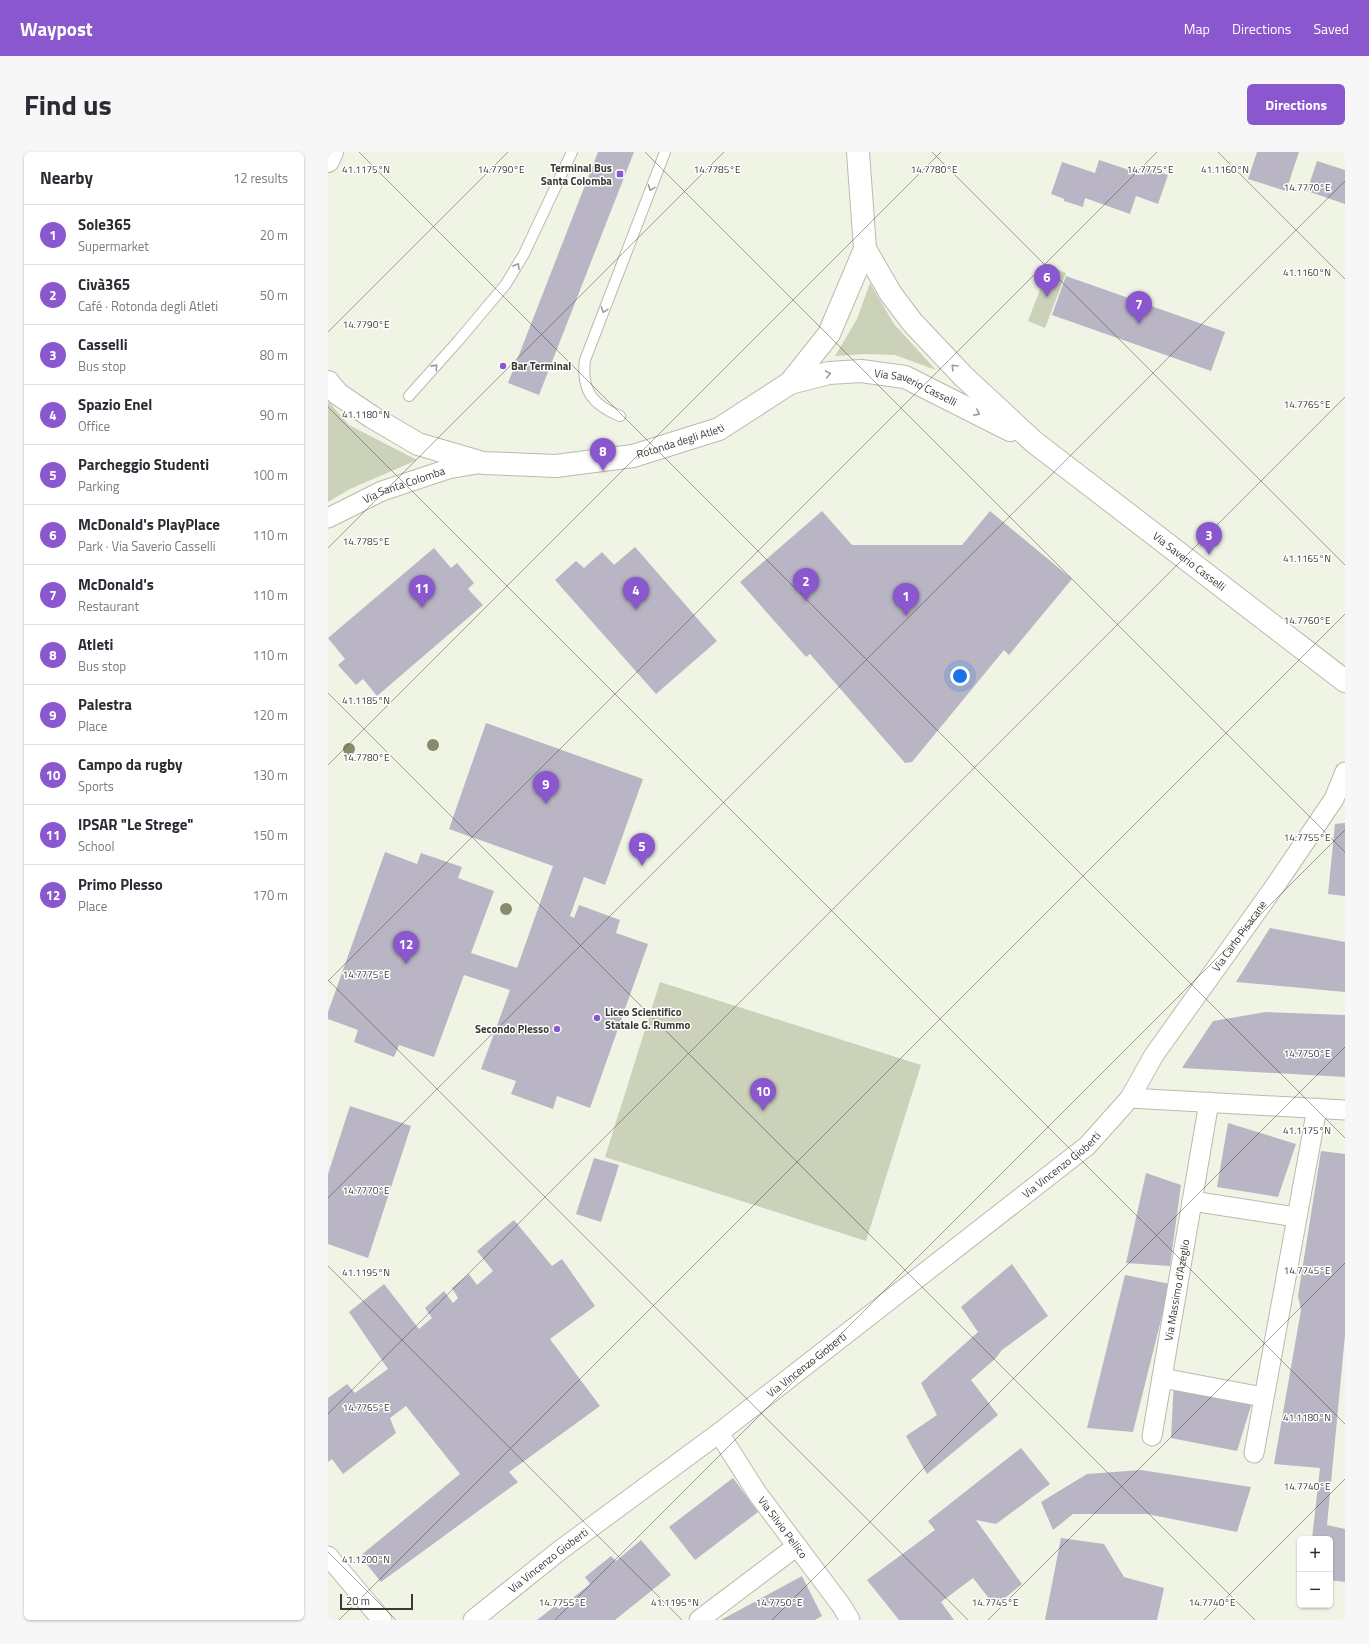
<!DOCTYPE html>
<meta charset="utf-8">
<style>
:root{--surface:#fff;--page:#f7f7f7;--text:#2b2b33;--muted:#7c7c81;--line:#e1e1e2;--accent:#8a57cf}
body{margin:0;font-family:"Titillium Web",sans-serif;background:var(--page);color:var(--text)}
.controls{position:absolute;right:12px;bottom:12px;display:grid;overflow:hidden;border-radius:6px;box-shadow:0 1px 3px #0004}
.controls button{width:36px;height:36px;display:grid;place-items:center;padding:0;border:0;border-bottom:1px solid var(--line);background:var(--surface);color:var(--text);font:20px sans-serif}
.scale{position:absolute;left:12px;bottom:10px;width:73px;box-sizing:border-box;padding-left:4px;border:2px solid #393a34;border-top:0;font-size:11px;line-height:14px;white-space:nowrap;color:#393a34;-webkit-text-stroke:3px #fff;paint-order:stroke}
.you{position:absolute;left:632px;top:524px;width:14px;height:14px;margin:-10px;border:3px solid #fff;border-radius:50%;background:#1a73e8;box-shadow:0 0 0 6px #1a73e833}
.badge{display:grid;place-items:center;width:26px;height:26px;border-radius:50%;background:var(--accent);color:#fff;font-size:13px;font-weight:700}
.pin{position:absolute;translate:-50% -33px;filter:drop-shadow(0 1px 2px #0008)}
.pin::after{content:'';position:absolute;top:21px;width:14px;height:12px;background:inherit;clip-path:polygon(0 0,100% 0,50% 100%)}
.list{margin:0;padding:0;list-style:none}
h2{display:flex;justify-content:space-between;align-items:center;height:52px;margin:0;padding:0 16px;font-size:17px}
h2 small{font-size:13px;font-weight:400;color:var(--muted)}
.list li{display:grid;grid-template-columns:26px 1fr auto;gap:12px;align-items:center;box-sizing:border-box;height:60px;padding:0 16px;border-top:1px solid var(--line)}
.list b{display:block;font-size:15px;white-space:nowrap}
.list p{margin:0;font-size:13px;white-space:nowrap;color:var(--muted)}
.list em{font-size:13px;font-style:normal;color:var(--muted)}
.map{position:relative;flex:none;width:1017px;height:1468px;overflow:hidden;border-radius:6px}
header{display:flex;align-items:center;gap:24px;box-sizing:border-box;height:56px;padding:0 20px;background:var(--accent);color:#fff}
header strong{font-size:19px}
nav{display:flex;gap:22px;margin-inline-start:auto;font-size:14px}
.intro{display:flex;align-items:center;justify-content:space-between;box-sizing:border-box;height:96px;padding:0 24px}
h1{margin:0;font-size:28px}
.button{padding:10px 18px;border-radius:6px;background:var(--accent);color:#fff;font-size:14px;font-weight:700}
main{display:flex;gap:24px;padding:0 24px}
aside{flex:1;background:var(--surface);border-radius:6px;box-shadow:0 1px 3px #0004}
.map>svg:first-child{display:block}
.green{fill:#cbd2b9}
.building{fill:#bab5c4}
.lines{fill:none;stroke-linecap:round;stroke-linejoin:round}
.lane-casing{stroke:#b8bcac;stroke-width:12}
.street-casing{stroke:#b8bcac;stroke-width:21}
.secondary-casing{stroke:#b8bcac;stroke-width:24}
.lane{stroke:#fff;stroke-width:10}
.street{stroke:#fff;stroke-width:19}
.secondary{stroke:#fff;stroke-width:22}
.tree{fill:#858c6b}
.oneway{stroke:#9c9c9a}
.ticks{fill:none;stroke:#393a34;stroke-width:1;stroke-opacity:0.45}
.poi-dot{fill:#8a57cf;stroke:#fff;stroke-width:1.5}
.labels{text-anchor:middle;stroke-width:3;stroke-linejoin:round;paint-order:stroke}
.poi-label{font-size:11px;font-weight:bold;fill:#393a34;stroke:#fff;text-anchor:end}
.street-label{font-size:11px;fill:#393a34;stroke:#fff}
.ticks-label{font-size:10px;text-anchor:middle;fill:#393a34;stroke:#fff;stroke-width:3;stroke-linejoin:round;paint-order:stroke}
</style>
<header>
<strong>Waypost</strong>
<nav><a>Map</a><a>Directions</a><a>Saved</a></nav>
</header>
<div class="intro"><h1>Find us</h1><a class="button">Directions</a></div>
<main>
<aside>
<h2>Nearby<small>12 results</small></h2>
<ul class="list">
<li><span class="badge">1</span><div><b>Sole365</b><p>Supermarket</p></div><em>20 m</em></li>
<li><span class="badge">2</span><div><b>Civà365</b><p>Café · Rotonda degli Atleti</p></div><em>50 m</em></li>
<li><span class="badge">3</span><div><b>Casselli</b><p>Bus stop</p></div><em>80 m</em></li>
<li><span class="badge">4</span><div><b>Spazio Enel</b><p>Office</p></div><em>90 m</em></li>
<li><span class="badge">5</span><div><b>Parcheggio Studenti</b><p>Parking</p></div><em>100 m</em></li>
<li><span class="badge">6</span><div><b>McDonald's PlayPlace</b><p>Park · Via Saverio Casselli</p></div><em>110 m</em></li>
<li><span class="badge">7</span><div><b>McDonald's</b><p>Restaurant</p></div><em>110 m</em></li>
<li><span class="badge">8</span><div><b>Atleti</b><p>Bus stop</p></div><em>110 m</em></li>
<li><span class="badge">9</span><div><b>Palestra</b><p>Place</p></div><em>120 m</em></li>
<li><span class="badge">10</span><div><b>Campo da rugby</b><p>Sports</p></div><em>130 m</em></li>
<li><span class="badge">11</span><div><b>IPSAR &quot;Le Strege&quot;</b><p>School</p></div><em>150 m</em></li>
<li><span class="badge">12</span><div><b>Primo Plesso</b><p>Place</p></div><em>170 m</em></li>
</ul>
</aside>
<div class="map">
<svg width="1017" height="1468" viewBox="0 0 1017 1468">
<rect width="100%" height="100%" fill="#f0f4e4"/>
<g class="green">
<path d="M721 114 738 121 717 176 700 169Z"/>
<path d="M542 131 566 172 608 218 567 203 536 202 507 204 529 167Z"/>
<path d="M0 249 21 273 89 308 22 337 0 350Z"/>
<path d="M332 830 593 913 538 1089 277 1005Z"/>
</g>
<g class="building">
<path d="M270 0H306L211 243 180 231Z"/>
<path d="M929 0H971L958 39 920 27Z"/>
<path d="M771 8 816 23 818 16 840 23 830 52 808 44 802 62 757 46 755 55 736 49V47L723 42 734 10 767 21Z"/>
<path d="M989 9 1017 18V52L979 39Z"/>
<path d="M738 124 897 180 883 219 724 163Z"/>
<path d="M494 359 524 393H634L662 359 744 427 681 503 676 498 584 610 577 611 482 502 478 505 412 430Z"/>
<path d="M307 395 389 489 328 542 227 428 248 409 256 416 274 400 286 413Z"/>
<path d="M106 396 123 416 129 411 146 431 140 437 155 453 49 544 35 527 28 533 10 513 17 507 0 486Z"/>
<path d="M158 571 315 627 277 733 256 725 242 764 246 766 251 753 292 768 288 781 320 792 262 956 229 944 225 957 183 942 188 929 153 917 182 838 136 823 106 905 71 893 66 905 26 890 30 878 0 867V860L57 700 89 712 93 701 134 715 130 726 166 739 143 801 189 816 225 714 121 677Z"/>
<path d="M1017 671V744L1000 742 1007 672Z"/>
<path d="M942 776 1017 790V840L908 830Z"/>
<path d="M938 860 1017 863V925L854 916 885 869Z"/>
<path d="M22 954 83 974 40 1106 0 1092V1022Z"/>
<path d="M900 971 968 992 950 1045 889 1035Z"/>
<path d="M993 999 1017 1002V1183L999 1373 1017 1377V1430L1002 1428V1387H984L992 1316 946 1312 973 1158 970 1144Z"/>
<path d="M266 1006 291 1013 273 1070 248 1062Z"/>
<path d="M818 1021 853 1033 842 1114 798 1111Z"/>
<path d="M186 1068 224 1114 234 1107 267 1154 222 1187 272 1254 181 1320 190 1330 53 1430 32 1404 132 1322 78 1254 62 1266 68 1281 15 1322 4 1307 0 1310V1246L19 1232 27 1241 60 1217 21 1160 56 1132 91 1177 104 1166 97 1156 116 1139 125 1151 130 1146 124 1136 141 1122 149 1133 165 1119 149 1099Z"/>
<path d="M684 1112 720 1164 674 1198 667 1207 643 1228 670 1263 599 1322 578 1284 609 1263 593 1231 650 1180 633 1155Z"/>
<path d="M797 1123 842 1132 805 1280 759 1276Z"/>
<path d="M846 1228 926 1244 909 1299 843 1286Z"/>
<path d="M693 1296 722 1332 668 1372 648 1368 694 1432 667 1454 645 1426 613 1450 626 1468H571L539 1428 607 1378 600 1369Z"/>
<path d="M813 1318 923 1335 909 1380 819 1362H745L725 1378 713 1350 759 1322Z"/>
<path d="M405 1326 430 1360 367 1408 341 1375Z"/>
<path d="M733 1386 776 1392 796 1425 836 1436 829 1468H717Z"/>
<path d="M313 1388 343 1423 287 1468H209L227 1454 231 1457 262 1432 257 1425 283 1404 288 1409Z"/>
<path d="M474 1424 494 1464 487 1468H393Z"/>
</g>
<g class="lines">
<g class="lane-casing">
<g id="lane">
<path d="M81 244 131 188 178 132 196 102 244 0"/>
<path d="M292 264C265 253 253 239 257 208L337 0"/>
</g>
</g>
<g class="street-casing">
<g id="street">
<path id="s1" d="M0 366 54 339 120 317 155 311"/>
<path d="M802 946 1017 958"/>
<path d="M864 1049 968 1065"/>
<path d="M834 1226 935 1245"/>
<path id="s2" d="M391 1281 429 1341 513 1453 522 1468"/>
<path id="s3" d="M824 1284 881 950"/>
<path d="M926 1301 989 956"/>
<path d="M0 1404 54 1468"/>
<path id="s4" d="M145 1468 231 1399 391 1281 759 994 802 946 826 903 947 734 1006 647 1017 620"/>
<path d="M371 1468 469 1394"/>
</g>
</g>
<g class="secondary-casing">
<g id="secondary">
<path d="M0 9 4 0"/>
<path id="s5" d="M537 97 563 142 584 170 635 224 706 290 1017 529"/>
<path id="s6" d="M0 230 10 242 44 265 90 292 155 311 228 314 305 304 391 277 462 231 501 182 537 97 530 0"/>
<path id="s7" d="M462 231 501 221 533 219 577 225 682 278"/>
</g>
</g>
<use href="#lane" class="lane"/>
<use href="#street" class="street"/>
<use href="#secondary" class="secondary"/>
</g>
<g class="tree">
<circle cx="105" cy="593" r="6"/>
<circle cx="21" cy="597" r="6"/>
<circle cx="178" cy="757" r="6"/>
</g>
<defs><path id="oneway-chevron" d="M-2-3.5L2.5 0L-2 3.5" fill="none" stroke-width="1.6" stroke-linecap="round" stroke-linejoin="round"/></defs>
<g class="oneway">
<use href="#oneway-chevron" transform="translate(323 36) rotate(111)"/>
<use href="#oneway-chevron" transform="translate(189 114) rotate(-59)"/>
<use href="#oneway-chevron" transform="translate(276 158) rotate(111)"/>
<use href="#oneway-chevron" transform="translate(107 215) rotate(-48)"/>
<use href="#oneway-chevron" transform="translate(626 215) rotate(-133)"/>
<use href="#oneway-chevron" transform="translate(500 222) rotate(-10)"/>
<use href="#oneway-chevron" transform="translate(649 261) rotate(27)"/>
</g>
<path class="ticks" d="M31 0 1017 986M317 0 1017 700M604 0 1017 413M890 0 1017 127M0 180 180 0M0 255 1017 1272M0 396 396 0M0 541 927 1468M0 613 613 0M0 828 640 1468M0 829 829 0M0 1046 1017 29M0 1114 354 1468M0 1262 1017 245M0 1400 68 1468M11 1468 1017 462M227 1468 1017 678M444 1468 1017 895M660 1468 1017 1111M876 1468 1017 1327"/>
<g class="poi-dot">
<rect x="288" y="18" width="8" height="8" rx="2"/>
<circle cx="175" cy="214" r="4"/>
<circle cx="269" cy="866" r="4"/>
<circle cx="229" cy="877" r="4"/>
</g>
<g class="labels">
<g class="poi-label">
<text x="284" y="20">Terminal Bus<tspan x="284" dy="13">Santa Colomba</tspan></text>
<text x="183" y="218" text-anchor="start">Bar Terminal</text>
<text x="277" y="864" text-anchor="start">Liceo Scientifico<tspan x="277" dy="13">Statale G. Rummo</tspan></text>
<text x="221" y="881">Secondo Plesso</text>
</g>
<g class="street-label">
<text dy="4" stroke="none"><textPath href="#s7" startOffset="130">Via Saverio Casselli</textPath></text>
<text dy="4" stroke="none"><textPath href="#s6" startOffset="378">Rotonda degli Atleti</textPath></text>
<text dy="4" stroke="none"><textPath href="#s1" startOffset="83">Via Santa Colomba</textPath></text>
<text dy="4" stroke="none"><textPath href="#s5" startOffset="454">Via Saverio Casselli</textPath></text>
<text dy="4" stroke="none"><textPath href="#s4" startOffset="1036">Via Carlo Pisacane</textPath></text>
<text dy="4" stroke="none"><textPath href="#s4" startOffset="744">Via Vincenzo Gioberti</textPath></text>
<text dy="4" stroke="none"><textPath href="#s3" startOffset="148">Via Massimo d'Azeglio</textPath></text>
<text dy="4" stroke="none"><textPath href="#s4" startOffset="420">Via Vincenzo Gioberti</textPath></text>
<text dy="4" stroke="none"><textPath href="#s2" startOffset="114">Via Silvio Pellico</textPath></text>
<text dy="4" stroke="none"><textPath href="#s4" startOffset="96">Via Vincenzo Gioberti</textPath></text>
</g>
</g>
<g class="ticks-label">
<text x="38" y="21">41.1175°N</text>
<text x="173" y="21">14.7790°E</text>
<text x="389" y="21">14.7785°E</text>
<text x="606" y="21">14.7780°E</text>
<text x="822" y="21">14.7775°E</text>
<text x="897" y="21">41.1160°N</text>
<text x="979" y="39">14.7770°E</text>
<text x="979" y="124">41.1160°N</text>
<text x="38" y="176">14.7790°E</text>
<text x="979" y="256">14.7765°E</text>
<text x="38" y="266">41.1180°N</text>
<text x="38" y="393">14.7785°E</text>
<text x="979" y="410">41.1165°N</text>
<text x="979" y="472">14.7760°E</text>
<text x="38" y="552">41.1185°N</text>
<text x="38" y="609">14.7780°E</text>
<text x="979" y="689">14.7755°E</text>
<text x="38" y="826">14.7775°E</text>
<text x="979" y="905">14.7750°E</text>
<text x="979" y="982">41.1175°N</text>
<text x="38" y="1042">14.7770°E</text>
<text x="979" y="1122">14.7745°E</text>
<text x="38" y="1124">41.1195°N</text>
<text x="38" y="1259">14.7765°E</text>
<text x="979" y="1269">41.1180°N</text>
<text x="979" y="1338">14.7740°E</text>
<text x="38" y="1411">41.1200°N</text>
<text x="234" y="1454">14.7755°E</text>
<text x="347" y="1454">41.1195°N</text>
<text x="451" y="1454">14.7750°E</text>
<text x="667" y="1454">14.7745°E</text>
<text x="884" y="1454">14.7740°E</text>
</g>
</svg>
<div class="controls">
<button>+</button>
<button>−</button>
</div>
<div class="scale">20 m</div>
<div class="you"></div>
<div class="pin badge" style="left:578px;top:464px">1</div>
<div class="pin badge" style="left:478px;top:449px">2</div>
<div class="pin badge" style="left:881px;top:403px">3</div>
<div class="pin badge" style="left:308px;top:458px">4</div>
<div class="pin badge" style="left:314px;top:714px">5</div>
<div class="pin badge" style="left:719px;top:145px">6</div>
<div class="pin badge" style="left:811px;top:172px">7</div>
<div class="pin badge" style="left:275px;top:319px">8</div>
<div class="pin badge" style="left:218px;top:652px">9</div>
<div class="pin badge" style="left:435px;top:959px">10</div>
<div class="pin badge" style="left:94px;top:456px">11</div>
<div class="pin badge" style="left:78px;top:812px">12</div>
</div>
</main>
